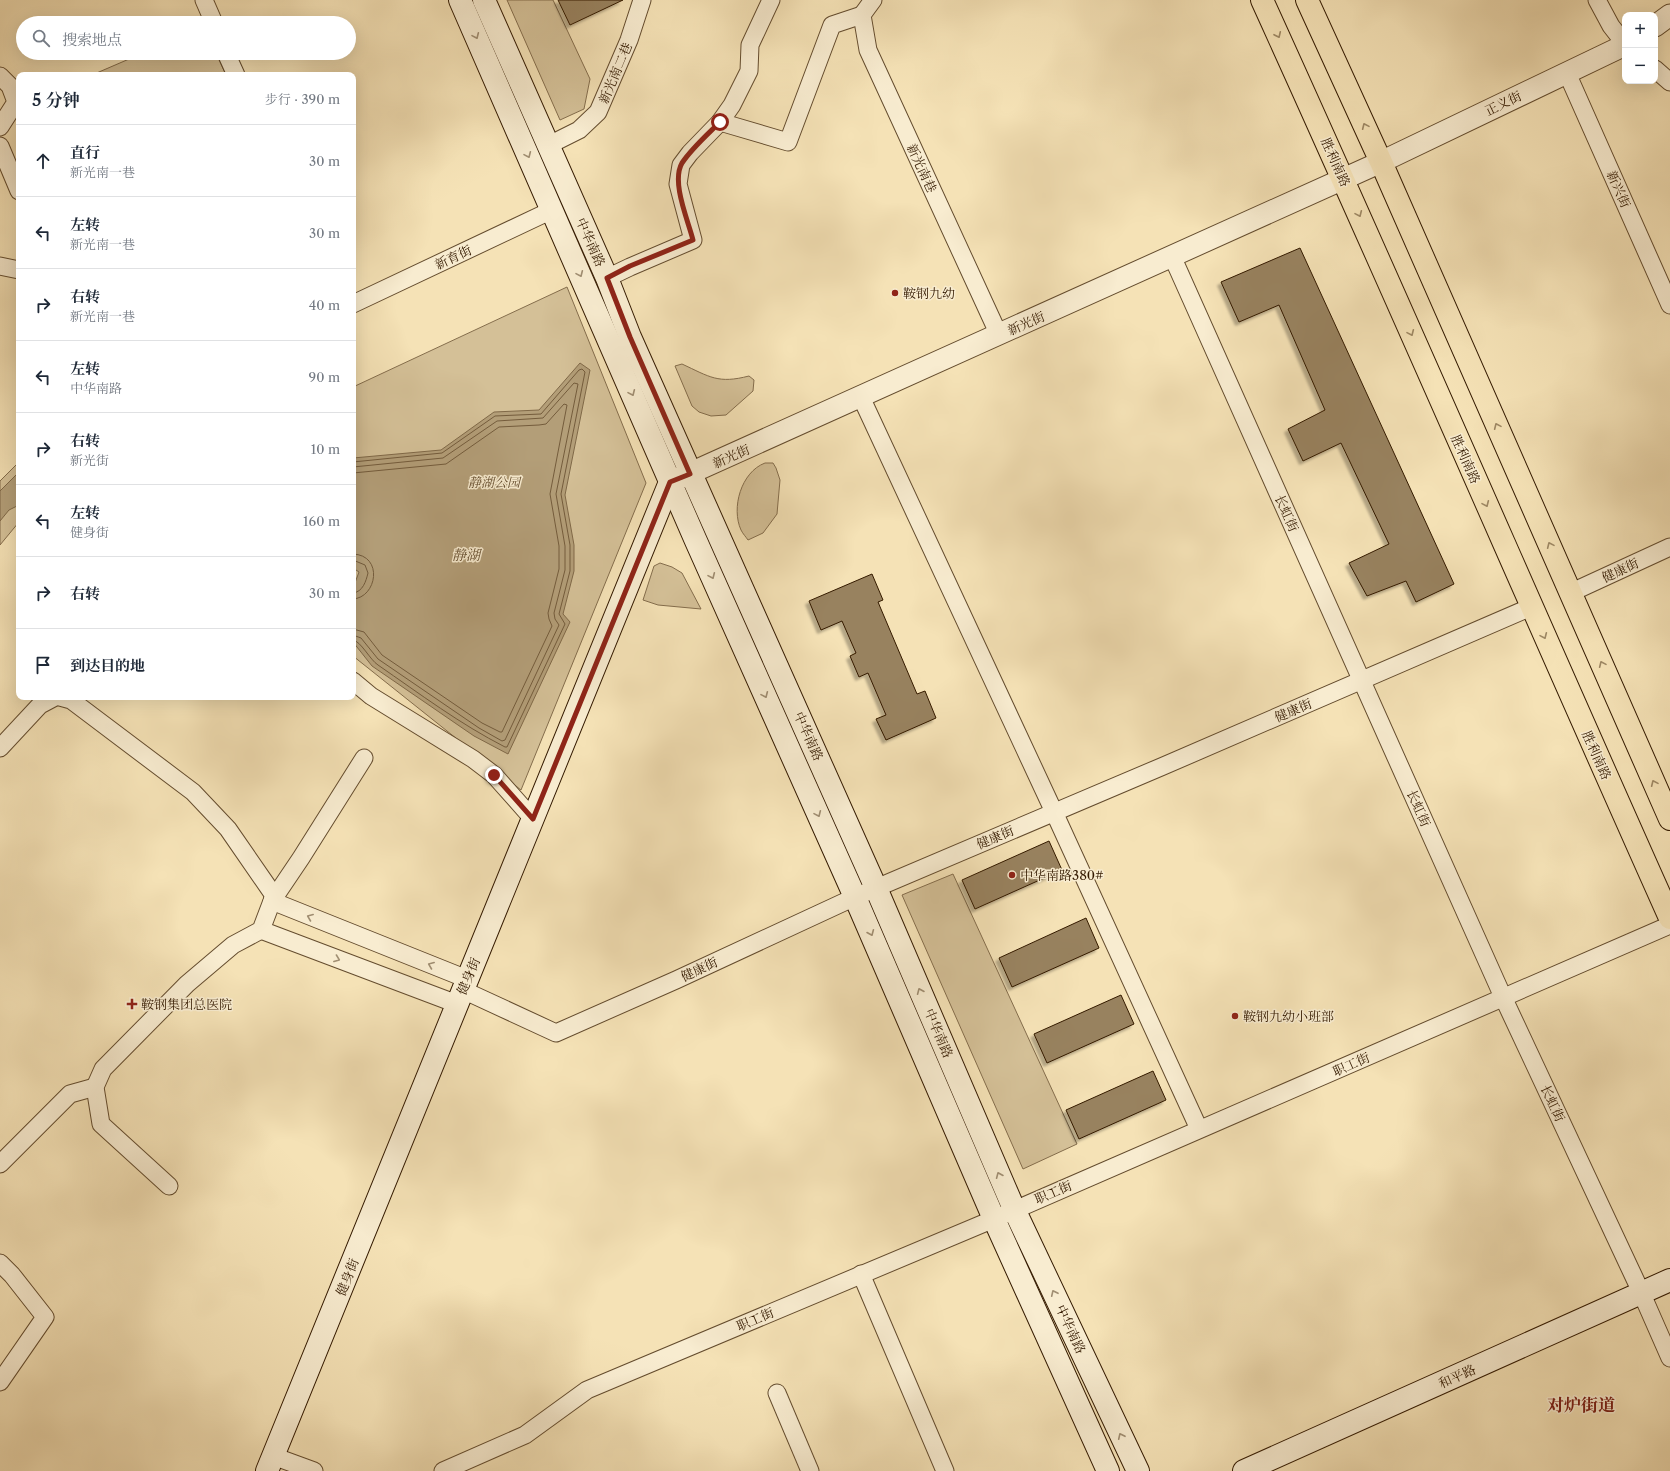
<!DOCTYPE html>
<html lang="zh">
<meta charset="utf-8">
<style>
:root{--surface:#fff;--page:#f6f6f7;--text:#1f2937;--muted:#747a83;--line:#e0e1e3}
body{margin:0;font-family:"Libre Caslon Text","Noto Serif SC",serif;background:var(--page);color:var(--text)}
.controls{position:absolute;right:12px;top:12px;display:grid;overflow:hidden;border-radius:8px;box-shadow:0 4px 16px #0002}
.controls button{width:36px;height:36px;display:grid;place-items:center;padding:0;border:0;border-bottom:1px solid var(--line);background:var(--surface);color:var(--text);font:20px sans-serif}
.stop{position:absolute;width:12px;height:12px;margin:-9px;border:3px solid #8f2418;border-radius:50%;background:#fff}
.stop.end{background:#8f2418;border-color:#fff;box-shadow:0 1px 4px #0008}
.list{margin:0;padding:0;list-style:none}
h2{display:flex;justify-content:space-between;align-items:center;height:52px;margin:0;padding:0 16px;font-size:17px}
h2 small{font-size:13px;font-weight:400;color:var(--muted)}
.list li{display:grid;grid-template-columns:26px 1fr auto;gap:12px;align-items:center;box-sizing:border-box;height:72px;padding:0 16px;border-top:1px solid var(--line)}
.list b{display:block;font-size:15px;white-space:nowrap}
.list p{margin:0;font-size:13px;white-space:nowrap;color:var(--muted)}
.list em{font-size:13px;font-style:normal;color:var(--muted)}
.icon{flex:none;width:22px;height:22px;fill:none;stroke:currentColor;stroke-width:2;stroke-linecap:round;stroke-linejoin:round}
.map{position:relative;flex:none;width:1670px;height:1471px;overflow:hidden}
.search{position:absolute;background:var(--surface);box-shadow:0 4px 16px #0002;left:16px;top:16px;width:340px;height:44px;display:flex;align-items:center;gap:10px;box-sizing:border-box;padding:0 14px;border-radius:22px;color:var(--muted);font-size:15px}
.panel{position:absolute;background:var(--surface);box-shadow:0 4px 16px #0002;left:16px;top:72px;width:340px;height:628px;border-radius:8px}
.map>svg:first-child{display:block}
.green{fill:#d4c097;stroke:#846d4c}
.water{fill:#b39e78;stroke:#806948}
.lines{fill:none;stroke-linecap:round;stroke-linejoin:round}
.shore{stroke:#745c3c;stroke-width:1}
.building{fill:#98825f;stroke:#341a00;filter:url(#shadow)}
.minor-casing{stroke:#644c2e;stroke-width:19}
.tertiary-casing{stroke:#644c2e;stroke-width:23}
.secondary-casing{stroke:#341a00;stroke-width:24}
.primary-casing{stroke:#341a00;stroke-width:24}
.minor{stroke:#f8ecd0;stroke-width:17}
.tertiary{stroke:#f8ecd0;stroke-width:21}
.secondary{stroke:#f8ecd0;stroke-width:22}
.primary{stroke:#f5e2b6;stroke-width:22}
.oneway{stroke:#9e8864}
.oneway2{stroke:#a08e72}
.route{stroke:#8f2418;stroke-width:5}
.poi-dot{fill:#8f2418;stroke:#f8ecd0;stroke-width:1.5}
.labels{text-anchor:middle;stroke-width:3;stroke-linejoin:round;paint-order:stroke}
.street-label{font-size:13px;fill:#341a00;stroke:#f8ecd0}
.poi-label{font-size:13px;fill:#341a00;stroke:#f8ecd0;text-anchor:start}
.park-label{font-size:13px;font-style:italic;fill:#644c2d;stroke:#f8ecd0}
.water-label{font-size:14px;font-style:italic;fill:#674f30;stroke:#f8ecd0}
.district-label{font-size:17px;font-weight:bold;fill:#7a1f14;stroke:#f8ecd0}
</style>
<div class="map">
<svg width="1670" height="1471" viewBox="0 0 1670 1471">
<defs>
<filter id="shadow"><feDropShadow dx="-3.5" dy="3.5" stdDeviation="1" flood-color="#0004"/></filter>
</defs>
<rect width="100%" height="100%" fill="#f5e2b6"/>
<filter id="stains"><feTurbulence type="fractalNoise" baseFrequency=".005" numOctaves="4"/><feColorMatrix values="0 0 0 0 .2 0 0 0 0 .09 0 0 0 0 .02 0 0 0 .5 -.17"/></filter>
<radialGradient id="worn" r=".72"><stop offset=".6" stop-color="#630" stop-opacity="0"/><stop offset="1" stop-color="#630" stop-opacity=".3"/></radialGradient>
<g class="green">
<path d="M507 0H553L590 79 584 109 560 120Z"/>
<path d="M143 53H216L226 75H92Z"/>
<path d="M567 287 646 483 521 790 353 656V387Z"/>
<path d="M682 364C710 377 718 384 749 376L754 380 753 391 726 415 711 416 699 412 692 406 675 366Z"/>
<path d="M19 462V522L0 545V481Z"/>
<path d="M765 463H773L776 468 780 480 777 514 763 533 748 540C746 537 743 534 741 530 731 508 741 472 765 463Z"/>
<path d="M660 563 672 567 682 573 701 609 658 605 643 600 654 566Z"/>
<path d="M953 874 1077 1144 1023 1169 902 895Z"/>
</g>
<g class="water">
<path d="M580 363 590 370 565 495 574 545V571L563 614 570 622 508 754 474 736 372 666 353 642V588L359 572 353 568V458L441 450 494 412 539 410Z"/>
<path d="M19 472V505L9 510 0 521V491Z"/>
</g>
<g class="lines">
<g class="shore">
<path d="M353 462 442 453 495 416 541 414 579 370 582 369 585 372 561 494 570 545V571L559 614 565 624 507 747H505C460 724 420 694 378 665 370 660 361 641 353 640"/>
<path d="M353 467 443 458 497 421 543 418 574 383 578 384 556 494 565 546V570L554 613 555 619 559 625 505 740 502 741 479 728 378 659 361 638 353 635"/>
<path d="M353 473 446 464 499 427 539 425 546 424 564 404 567 405 550 494 559 546V569L548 613 549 619 552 626 502 732H500L482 723 382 655 364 632 353 629"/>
<path d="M353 554C384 555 377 598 353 599"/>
<path d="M353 560 365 565 368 573C366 581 363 592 353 593"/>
</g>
</g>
<g class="building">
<path d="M558 0H623L570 25Z"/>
<path d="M1300 248 1454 584 1416 602 1406 581 1367 596 1349 563 1389 544 1341 443 1303 461 1288 429 1325 410 1279 305 1239 322 1221 282Z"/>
<path d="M872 574 883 600 878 602 917 694 925 691 936 718 886 740 876 719 886 715 868 673 859 677 850 656 856 653 842 621 821 630 809 601Z"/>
<path d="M1049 841 1062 870 975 909 962 880Z"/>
<path d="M1086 918 1099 948 1012 987 999 958Z"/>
<path d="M1121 995 1134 1024 1047 1063 1034 1034Z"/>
<path d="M1153 1071 1166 1100 1079 1139 1066 1110Z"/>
</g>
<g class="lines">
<g class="minor-casing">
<g id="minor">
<path d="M204 0 214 23"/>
<path d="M873 0 862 15 868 50 999 335"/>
<path d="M1597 0 1611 26 1625 44"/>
<path d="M226 53 236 75"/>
<path d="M1655 69 1670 82"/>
<path d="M1567 73 1670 305"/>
<path d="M0 76 10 86 16 102 0 127"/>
<path d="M720 122 788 142 832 25 862 15"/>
<path d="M549 145 579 130 598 112 629 40 642 0"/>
<path d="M0 146 19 191"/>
<path d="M1172 256 1503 997 1641 1292 1670 1358"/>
<path d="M0 266 19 270"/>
<path d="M607 278 630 267 693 240 678 184 681 165 690 153 720 122 732 105 749 71 750 45 771 0"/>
<path d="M353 304 552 210"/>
<path d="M861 397 1054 812 1199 1129"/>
<path d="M1570 593 1670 547"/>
<path d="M353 681 371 696 473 759 494 775 533 819"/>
<path d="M60 697 71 700 193 792 228 829 275 897"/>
<path d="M0 748 40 705 55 697"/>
<path d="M272 901 467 979"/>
<path d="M261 930 457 1004"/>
<path d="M463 990 556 1033 676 980 855 897 1161 767 1531 607"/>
<path d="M0 1164 70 1094 95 1087"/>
<path d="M169 1186 101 1124 95 1087 103 1069 187 984 233 945 261 930 272 901 301 858 364 758"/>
<path d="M0 1263 12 1275 45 1317 0 1382"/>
<path d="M861 1274 945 1471"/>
<path d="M777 1393 810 1471"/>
<path d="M273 1456 314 1471"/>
<path d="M443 1471 525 1435 587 1390 994 1219 1670 925"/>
</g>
</g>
<g class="tertiary-casing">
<g id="tertiary">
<path d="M1655 26 1670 15"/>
<path d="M675 480 1381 162 1625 45"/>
</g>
</g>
<g class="secondary-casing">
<g id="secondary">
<path d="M460 0 696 541 855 897 994 1219 1108 1471"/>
<path d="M484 0 607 278 630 337 876 888 1014 1209 1138 1471"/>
<path d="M267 1471 670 482"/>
<path d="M1244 1471 1670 1280"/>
</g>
</g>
<g class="primary-casing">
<g id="primary">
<path d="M1262 0C1401 305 1533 612 1670 918"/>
<path d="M1307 0 1381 162 1670 819"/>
</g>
</g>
<use href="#minor" class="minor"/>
<use href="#tertiary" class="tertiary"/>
<use href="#secondary" class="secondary"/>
<use href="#primary" class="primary"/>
</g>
<defs><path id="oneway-chevron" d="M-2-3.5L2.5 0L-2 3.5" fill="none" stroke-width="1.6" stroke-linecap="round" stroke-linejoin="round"/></defs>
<g class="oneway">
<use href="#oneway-chevron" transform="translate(1278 35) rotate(65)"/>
<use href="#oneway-chevron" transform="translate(1365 126) rotate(-114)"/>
<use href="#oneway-chevron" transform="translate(1359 214) rotate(66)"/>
<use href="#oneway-chevron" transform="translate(1411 333) rotate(66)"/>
<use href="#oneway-chevron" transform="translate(1497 426) rotate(-114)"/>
<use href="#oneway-chevron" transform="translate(1486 504) rotate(66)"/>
<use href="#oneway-chevron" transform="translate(1550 545) rotate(-114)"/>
<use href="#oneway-chevron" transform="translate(1544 636) rotate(66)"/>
<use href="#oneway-chevron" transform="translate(1602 664) rotate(-114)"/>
<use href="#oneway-chevron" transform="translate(1654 783) rotate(-114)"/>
</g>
<g class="oneway2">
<use href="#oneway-chevron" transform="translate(476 36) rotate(66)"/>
<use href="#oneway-chevron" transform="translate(528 155) rotate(66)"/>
<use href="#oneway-chevron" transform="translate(580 274) rotate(66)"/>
<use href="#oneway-chevron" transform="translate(632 393) rotate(66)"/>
<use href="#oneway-chevron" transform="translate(712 576) rotate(66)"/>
<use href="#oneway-chevron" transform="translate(765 695) rotate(66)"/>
<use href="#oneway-chevron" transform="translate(818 814) rotate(66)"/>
<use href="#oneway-chevron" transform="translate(310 917) rotate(-158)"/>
<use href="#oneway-chevron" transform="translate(871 933) rotate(67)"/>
<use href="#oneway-chevron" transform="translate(337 959) rotate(21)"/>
<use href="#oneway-chevron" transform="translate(431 965) rotate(-158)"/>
<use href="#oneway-chevron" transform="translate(920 991) rotate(-113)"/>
<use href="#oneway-chevron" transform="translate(999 1175) rotate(-113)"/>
<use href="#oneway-chevron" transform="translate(1054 1293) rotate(-115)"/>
<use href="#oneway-chevron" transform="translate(1121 1436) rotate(-115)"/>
</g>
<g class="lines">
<path class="route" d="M494 775 533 819 670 482 690 474 630 337 607 278 630 266 693 240C688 220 671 182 682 163 692 148 707 135 720 122"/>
</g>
<g class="poi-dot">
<circle cx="895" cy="293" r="4"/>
<circle cx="1012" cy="875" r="4"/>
<path d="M130 998h4v4h4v4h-4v4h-4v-4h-4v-4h4z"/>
<circle cx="1235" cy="1016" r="4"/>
</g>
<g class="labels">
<g class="street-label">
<text transform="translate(615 73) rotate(-67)" y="5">新光南二巷</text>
<text transform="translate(1503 103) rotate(-26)" y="5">正义街</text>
<text transform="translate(1336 162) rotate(66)" y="5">胜利南路</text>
<text transform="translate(922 168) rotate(65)" y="5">新光南巷</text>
<text transform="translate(1619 189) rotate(66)" y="5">新兴街</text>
<text transform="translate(591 242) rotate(66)" y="5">中华南路</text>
<text transform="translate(453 257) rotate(-25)" y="5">新育街</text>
<text transform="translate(1026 323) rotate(-24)" y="5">新光街</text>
<text transform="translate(731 456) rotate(-24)" y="5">新光街</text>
<text transform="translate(1466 459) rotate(66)" y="5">胜利南路</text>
<text transform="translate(1287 513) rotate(66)" y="5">长虹街</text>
<text transform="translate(1620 570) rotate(-25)" y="5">健康街</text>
<text transform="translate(1293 710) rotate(-23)" y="5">健康街</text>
<text transform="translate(809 736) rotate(66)" y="5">中华南路</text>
<text transform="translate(1597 755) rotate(66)" y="5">胜利南路</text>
<text transform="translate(1419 808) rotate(66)" y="5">长虹街</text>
<text transform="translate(995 837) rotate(-23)" y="5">健康街</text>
<text transform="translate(699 969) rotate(-25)" y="5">健康街</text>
<text transform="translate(468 976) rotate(-67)" y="5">健身街</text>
<text transform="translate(939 1033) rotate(67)" y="5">中华南路</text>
<text transform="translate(1351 1064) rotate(-24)" y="5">职工街</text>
<text transform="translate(1553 1103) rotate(65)" y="5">长虹街</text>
<text transform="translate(1053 1192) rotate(-23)" y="5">职工街</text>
<text transform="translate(347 1277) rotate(-68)" y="5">健身街</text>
<text transform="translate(755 1319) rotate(-23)" y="5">职工街</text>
<text transform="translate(1071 1329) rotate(65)" y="5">中华南路</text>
<text transform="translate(1457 1376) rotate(-24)" y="5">和平路</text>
</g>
<g class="poi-label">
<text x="903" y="298">鞍钢九幼</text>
<text x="1020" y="880">中华南路380#</text>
<text x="141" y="1009">鞍钢集团总医院</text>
<text x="1243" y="1021">鞍钢九幼小班部</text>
</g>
<g class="park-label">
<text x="494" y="487">静湖公园</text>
</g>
<g class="water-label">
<text x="466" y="560">静湖</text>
</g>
<g class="district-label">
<text x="1581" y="1411">对炉街道</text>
</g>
</g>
<rect width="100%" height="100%" filter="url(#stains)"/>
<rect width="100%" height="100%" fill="url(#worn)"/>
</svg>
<div class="controls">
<button>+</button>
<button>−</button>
</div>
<div class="stop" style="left:720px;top:122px"></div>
<div class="stop end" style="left:494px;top:775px"></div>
<div class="search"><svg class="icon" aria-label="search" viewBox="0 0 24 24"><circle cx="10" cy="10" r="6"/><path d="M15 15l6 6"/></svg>搜索地点</div>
<section class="panel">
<h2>5 分钟<small>步行 · 390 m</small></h2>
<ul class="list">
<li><svg class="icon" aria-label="ahead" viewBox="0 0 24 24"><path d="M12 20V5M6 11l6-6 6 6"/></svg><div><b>直行</b><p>新光南一巷</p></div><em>30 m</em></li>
<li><svg class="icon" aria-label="left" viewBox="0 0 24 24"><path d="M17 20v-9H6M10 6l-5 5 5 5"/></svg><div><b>左转</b><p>新光南一巷</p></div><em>30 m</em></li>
<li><svg class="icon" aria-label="right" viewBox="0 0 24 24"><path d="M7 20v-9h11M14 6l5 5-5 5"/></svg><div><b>右转</b><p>新光南一巷</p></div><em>40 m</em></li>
<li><svg class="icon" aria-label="left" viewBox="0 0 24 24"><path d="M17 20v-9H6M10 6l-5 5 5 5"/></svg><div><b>左转</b><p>中华南路</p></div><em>90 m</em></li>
<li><svg class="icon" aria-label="right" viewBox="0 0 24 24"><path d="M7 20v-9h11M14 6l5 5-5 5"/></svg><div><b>右转</b><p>新光街</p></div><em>10 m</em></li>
<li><svg class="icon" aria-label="left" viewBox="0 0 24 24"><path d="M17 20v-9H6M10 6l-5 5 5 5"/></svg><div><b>左转</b><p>健身街</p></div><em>160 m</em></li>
<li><svg class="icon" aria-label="right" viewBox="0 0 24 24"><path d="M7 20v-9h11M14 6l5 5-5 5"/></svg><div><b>右转</b></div><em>30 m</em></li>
<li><svg class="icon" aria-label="arrive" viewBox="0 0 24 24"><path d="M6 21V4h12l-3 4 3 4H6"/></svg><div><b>到达目的地</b></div></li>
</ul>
</section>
</div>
